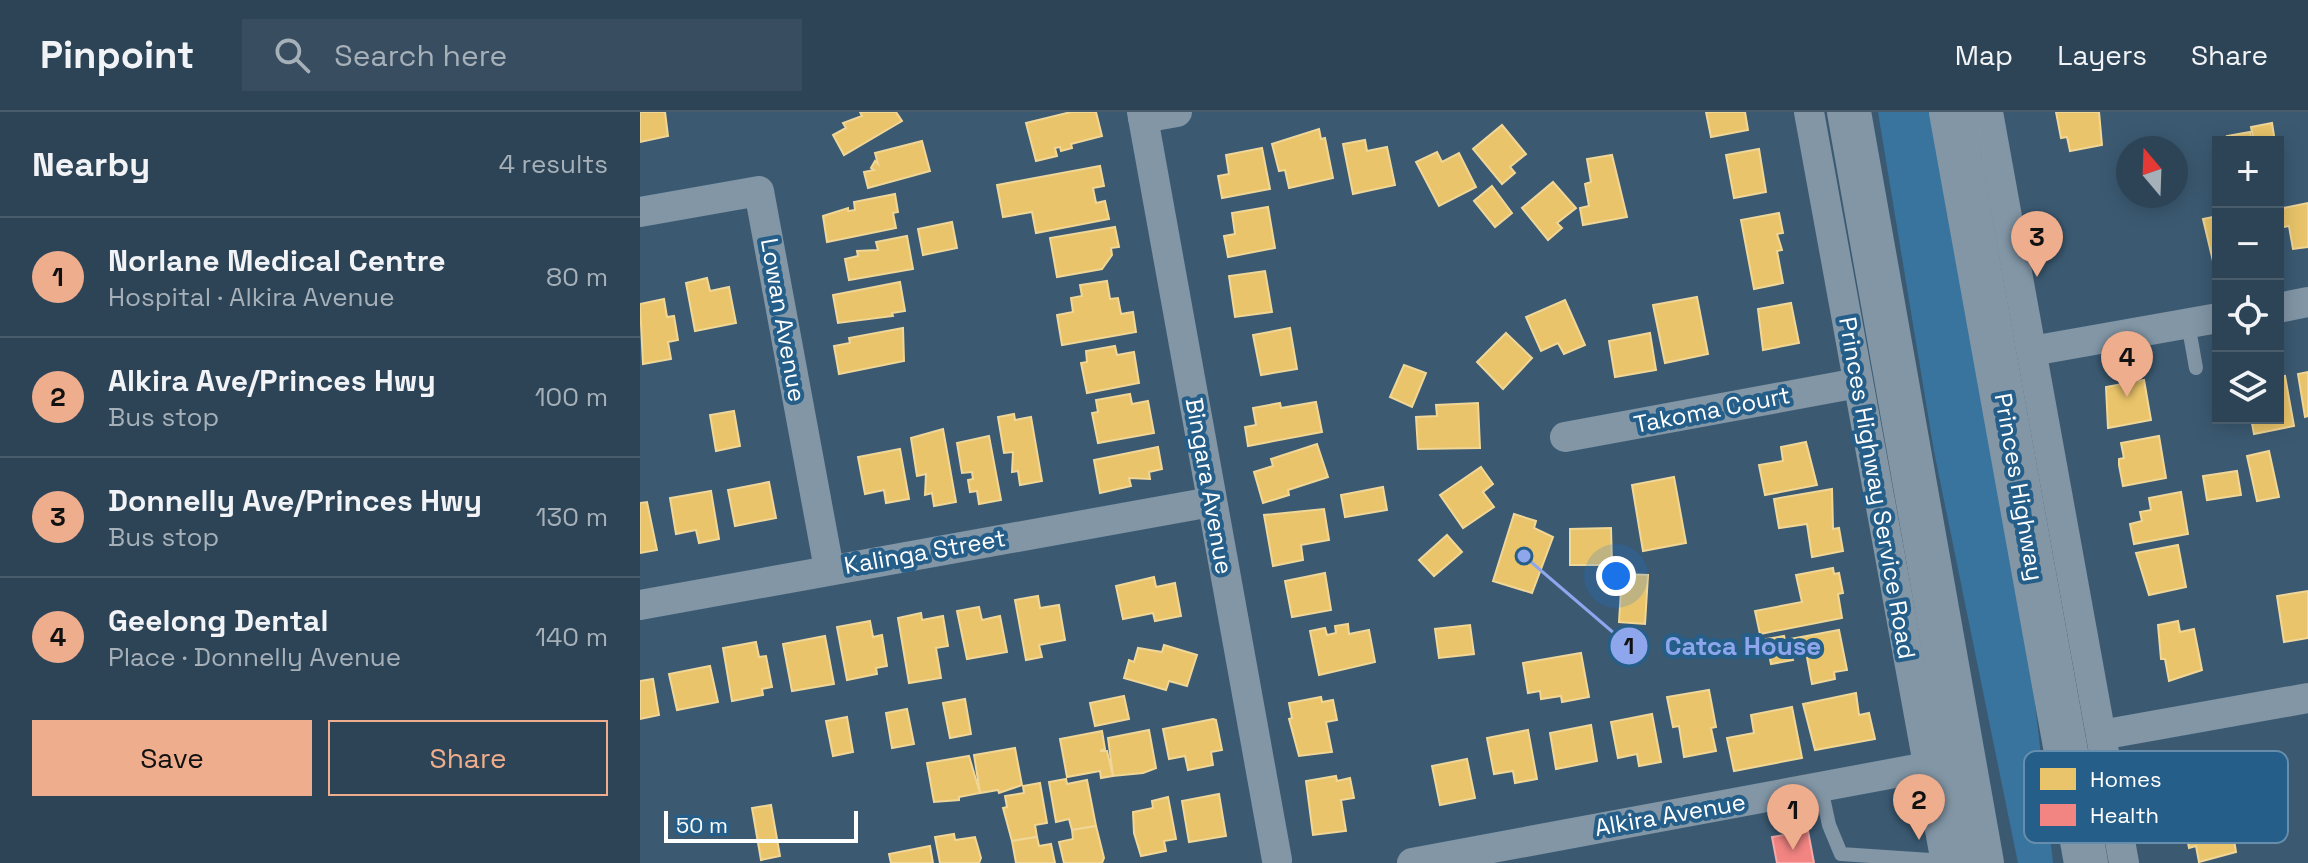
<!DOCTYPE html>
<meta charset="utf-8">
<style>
:root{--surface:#2c4456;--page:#384e60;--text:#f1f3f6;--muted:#a6b0b9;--line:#485c6c;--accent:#eead8d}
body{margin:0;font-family:"Space Grotesk",sans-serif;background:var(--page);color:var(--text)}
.controls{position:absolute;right:24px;top:24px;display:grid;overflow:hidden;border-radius:0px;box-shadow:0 4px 20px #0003}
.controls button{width:72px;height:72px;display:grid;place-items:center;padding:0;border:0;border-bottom:2px solid var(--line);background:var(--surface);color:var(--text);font:40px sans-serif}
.compass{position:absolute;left:1476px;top:24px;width:72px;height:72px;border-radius:50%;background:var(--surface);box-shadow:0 4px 20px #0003;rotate:341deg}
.scale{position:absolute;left:24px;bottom:20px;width:194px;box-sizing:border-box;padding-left:8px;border:4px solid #fff;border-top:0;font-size:22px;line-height:28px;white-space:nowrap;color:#fff;-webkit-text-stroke:6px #255e88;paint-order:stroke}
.you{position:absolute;left:976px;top:464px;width:28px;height:28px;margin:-20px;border:6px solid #fff;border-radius:50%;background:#1a73e8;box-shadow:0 0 0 12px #1a73e833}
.badge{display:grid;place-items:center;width:52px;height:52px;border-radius:50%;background:var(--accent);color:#111;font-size:26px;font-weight:700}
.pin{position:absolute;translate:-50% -66px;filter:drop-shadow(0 2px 4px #0008)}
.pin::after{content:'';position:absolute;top:42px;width:28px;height:24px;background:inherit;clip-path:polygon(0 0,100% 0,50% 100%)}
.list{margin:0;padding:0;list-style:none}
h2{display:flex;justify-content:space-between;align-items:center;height:104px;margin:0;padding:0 32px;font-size:34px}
h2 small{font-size:26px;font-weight:400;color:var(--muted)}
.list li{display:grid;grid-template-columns:52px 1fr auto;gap:24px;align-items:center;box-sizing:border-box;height:120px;padding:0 32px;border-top:2px solid var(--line)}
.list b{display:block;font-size:30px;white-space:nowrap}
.list p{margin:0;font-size:26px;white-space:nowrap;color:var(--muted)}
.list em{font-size:26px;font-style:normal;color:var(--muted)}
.actions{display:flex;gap:16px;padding:24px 32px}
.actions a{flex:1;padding:18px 0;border:2px solid var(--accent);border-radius:0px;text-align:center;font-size:28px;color:var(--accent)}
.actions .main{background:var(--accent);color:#111}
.icon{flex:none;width:44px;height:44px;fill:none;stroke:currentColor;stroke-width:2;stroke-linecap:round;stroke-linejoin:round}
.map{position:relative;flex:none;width:1668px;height:751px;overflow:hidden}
header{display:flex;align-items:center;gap:48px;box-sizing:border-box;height:112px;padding:0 40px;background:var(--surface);border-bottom:2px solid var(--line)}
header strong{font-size:38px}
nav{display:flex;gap:44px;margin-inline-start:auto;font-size:28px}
.search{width:560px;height:72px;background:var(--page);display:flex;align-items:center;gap:20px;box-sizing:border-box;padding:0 28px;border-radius:0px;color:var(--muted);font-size:30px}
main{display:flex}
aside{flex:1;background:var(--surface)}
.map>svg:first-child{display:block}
.green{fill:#39749e}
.homes{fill:#e9c46a;stroke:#f0d697;stroke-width:2}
.health{fill:#f28482;stroke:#f6a9a8;stroke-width:2}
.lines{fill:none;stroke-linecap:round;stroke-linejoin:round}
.lane{stroke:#8296a6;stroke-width:14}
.street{stroke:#8296a6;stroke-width:30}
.highway{stroke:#8296a5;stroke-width:44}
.labels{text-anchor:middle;stroke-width:8;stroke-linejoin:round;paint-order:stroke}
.street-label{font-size:24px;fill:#fff;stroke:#255e88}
.key{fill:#255e88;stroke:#668eac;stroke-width:2}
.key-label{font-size:22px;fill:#fff}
.leader{fill:none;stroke:#8ea6ec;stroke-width:3}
.callout-dot{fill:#8ea6ec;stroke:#255e88;stroke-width:3}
.mark-label{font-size:24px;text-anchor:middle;font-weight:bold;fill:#111}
.callout-label{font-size:26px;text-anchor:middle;font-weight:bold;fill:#8ea6ec;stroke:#255e88;stroke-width:8;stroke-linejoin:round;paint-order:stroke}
</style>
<header>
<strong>Pinpoint</strong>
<div class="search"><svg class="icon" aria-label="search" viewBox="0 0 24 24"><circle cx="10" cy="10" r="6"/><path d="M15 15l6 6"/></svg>Search here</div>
<nav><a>Map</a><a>Layers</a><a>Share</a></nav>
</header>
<main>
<aside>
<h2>Nearby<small>4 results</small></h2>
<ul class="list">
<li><span class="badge">1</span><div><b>Norlane Medical Centre</b><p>Hospital · Alkira Avenue</p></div><em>80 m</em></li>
<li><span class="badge">2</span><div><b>Alkira Ave/Princes Hwy</b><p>Bus stop</p></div><em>100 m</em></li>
<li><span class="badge">3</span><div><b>Donnelly Ave/Princes Hwy</b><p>Bus stop</p></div><em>130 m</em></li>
<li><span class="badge">4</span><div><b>Geelong Dental</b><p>Place · Donnelly Avenue</p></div><em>140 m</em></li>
</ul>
<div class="actions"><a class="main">Save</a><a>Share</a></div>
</aside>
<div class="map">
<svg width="1668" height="751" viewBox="0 0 1668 751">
<rect width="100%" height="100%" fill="#3b5a72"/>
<path class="green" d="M1238 0H1293L1395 591 1413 751H1378L1294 339Z"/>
<g class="homes">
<path d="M0 0H25L28 24 0 30Z"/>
<path d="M220 0H256L262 9 204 43 193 23 206 16 203 11 222 4Z"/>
<path d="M431 0H456L462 24 431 32 432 36 421 39 420 35 415 36 417 44 396 49 386 11Z"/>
<path d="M1066 0H1105L1108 18 1071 25Z"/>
<path d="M1416 0H1459L1462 33 1430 39 1427 25 1421 26Z"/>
<path d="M1632 11 1635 30H1614L1611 15Z"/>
<path d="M862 13 886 42 870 55 875 61 862 72 833 37Z"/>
<path d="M679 17 681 27 685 26 693 66 649 76 645 58 639 59 632 32Z"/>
<path d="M1610 20 1612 30H1588L1587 24Z"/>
<path d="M725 28 727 39 747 35 755 73 713 82 703 32Z"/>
<path d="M282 29 290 59 228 76 224 60 234 58 231 56 235 49 238 52 235 41Z"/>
<path d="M622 36 630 77 582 86 578 64 589 62 586 43Z"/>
<path d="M1119 37 1126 80 1094 86 1086 43Z"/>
<path d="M797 40 802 50 819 41 836 75 799 94 776 50Z"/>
<path d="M972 43 987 105 943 113 940 96 949 94 945 72 951 70 947 47Z"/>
<path d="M460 54 464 74 453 76 456 91 465 89 469 107 396 121 392 100 363 105 357 73Z"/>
<path d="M913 70 936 96 917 111 922 116 908 128 882 96Z"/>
<path d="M852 74 872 101 855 115 834 89Z"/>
<path d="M255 82 258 100 253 101 256 116 187 130 183 104 208 96V99L215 98 214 90Z"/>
<path d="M1668 91V135L1653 137 1649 114 1643 115 1639 97Z"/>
<path d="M628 95 635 136 588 145 584 124 595 122 592 101Z"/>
<path d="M1139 101 1143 121 1137 122 1142 138 1137 139 1143 171 1114 177 1101 108Z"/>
<path d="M1578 104V148L1573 149 1563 107Z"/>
<path d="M312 110 317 136 283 143 278 117Z"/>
<path d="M475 115 479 135 471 136 472 143 462 157 417 165 410 126Z"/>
<path d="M267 124 273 157 209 168 205 147 218 144 217 139 238 138 236 130Z"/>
<path d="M625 159 632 200 595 205 589 164Z"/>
<path d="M67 166 70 179 89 175 96 211 55 219 46 171Z"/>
<path d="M467 169 470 187 478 186 481 202 493 200 496 220 422 233 417 203 433 200 431 186 442 184 440 173Z"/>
<path d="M260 170 265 199 252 201 253 204 198 211 193 183Z"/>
<path d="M1057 185 1068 242 1025 251 1013 193Z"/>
<path d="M24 187 27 205 34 204 38 228 28 230 31 247 3 252 0 192Z"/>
<path d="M925 188 945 233 924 242 918 231 901 239 886 205Z"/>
<path d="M1151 191 1159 231 1123 238 1118 197Z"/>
<path d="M263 216 264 249 199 262 194 234 210 231 209 226Z"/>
<path d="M650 216 657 257 621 263 613 223Z"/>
<path d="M866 221 892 246 863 277 837 250Z"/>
<path d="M1010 221 1016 258 975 265 969 229Z"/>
<path d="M475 234 477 243 494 240 499 271 447 281 441 251 447 250 446 239Z"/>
<path d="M764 253 786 261 772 295 750 285Z"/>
<path d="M1668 260V304L1665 305 1658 262Z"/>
<path d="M1645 264 1654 314 1614 322 1611 306H1638V265Z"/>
<path d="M1504 268 1511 308 1468 316 1466 275Z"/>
<path d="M490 282 492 292 508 289 514 321 458 331 452 301 458 300 456 288Z"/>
<path d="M676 290 682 320 608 334 605 315 616 313 613 296 640 291 641 296Z"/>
<path d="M838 291 840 336 778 337 776 305 797 304 796 293Z"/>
<path d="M94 299 100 334 76 339 70 303Z"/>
<path d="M374 302 375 308 391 305 402 369 380 373 378 359 372 360 373 340 364 341 358 305Z"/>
<path d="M303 317 316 390 294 394 292 381 285 383 286 362 277 364 271 326Z"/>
<path d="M349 324 361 388 339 392 337 379 330 380 328 368 333 367 332 360 322 361 317 331Z"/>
<path d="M1519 324 1526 366 1483 374 1479 353V347L1484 346 1481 331Z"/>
<path d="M1166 330 1177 373 1125 383 1119 353 1143 349 1141 335Z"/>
<path d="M677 332 688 365 648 378 649 383 623 391 614 360 633 354 631 347Z"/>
<path d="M518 335 522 357 509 360 510 367 489 366 491 374 460 381 454 348Z"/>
<path d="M260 337 269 387 246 391 244 378 225 382 218 345Z"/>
<path d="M1629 339 1639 385 1617 389 1607 344Z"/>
<path d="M841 355 853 372 843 380 854 395 823 416 800 383Z"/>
<path d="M1597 359 1601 383 1567 388 1563 364Z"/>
<path d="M1034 365 1046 431 1003 439 992 373Z"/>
<path d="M129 370 136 406 95 414 88 378Z"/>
<path d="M743 375 747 398 705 405 701 383Z"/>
<path d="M1192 377 1193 417 1199 416 1203 439 1172 445 1167 412 1139 416 1134 387Z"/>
<path d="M71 379 79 427 59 431 56 418 36 422 30 386Z"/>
<path d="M1541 380 1548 422 1494 432 1490 412 1502 409 1500 400 1511 398 1509 386Z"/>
<path d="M7 390 17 438 0 441V391Z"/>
<path d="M684 397 689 428 661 433 663 448 633 454 624 403Z"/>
<path d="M874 402 896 409 894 416 913 425 892 481 853 469Z"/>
<path d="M971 416 972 453H930V417Z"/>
<path d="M807 423 822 440 794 464 779 448Z"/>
<path d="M1538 433 1546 475 1509 483 1496 441Z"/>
<path d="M1193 456 1194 462 1199 461 1203 481 1198 482 1202 506 1120 522 1115 499 1162 490 1156 463Z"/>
<path d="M685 461 691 498 652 505 645 469Z"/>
<path d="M982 462 1008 463 1005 512 979 510Z"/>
<path d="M514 465 516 475 535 471 541 504 515 509 513 501 483 507 476 474Z"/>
<path d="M1668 479V526L1644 530 1637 484Z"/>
<path d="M398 484 400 496 419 493 425 528 399 533 402 545 386 548 375 488Z"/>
<path d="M339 495 342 508 360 504 367 540 327 547 317 499Z"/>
<path d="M281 501 282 508 303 504 308 534 296 536 301 566 269 571 258 506Z"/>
<path d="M230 509 233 525 242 523 247 554 236 556 237 562 207 568 197 515Z"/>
<path d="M1538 509 1540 520 1554 517 1562 558 1529 569 1525 547H1521L1518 513Z"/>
<path d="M708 512 709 522 729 518 735 550 679 563 670 519 685 516 687 523 696 521 695 514Z"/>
<path d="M830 513 834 542 799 546 795 517Z"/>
<path d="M1199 518 1207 558 1194 560 1195 567 1172 572 1166 540 1151 543 1153 548 1131 552 1126 527 1144 524 1145 528Z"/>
<path d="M185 524 194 572 152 579 143 532Z"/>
<path d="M116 530 119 545 126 544 132 575 122 577 123 583 92 589 83 536Z"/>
<path d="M524 533 557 543 547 574 529 569 526 578 484 566 489 548 494 550 498 536 522 540Z"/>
<path d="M941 541 949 585 922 590 921 584 901 587 900 579 888 581 883 551Z"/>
<path d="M70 554 78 590 37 598 29 562Z"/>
<path d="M13 567 19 603 0 607V569Z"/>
<path d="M1069 578 1076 615 1071 616 1076 639 1044 645 1039 614 1033 615 1027 585Z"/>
<path d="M1216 581 1219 603 1229 601 1235 627 1175 638 1163 592Z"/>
<path d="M484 584 489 607 455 614 450 591Z"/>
<path d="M681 585 682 590 693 588 697 608 686 610 692 640 659 644 649 607 652 606 649 591Z"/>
<path d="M325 587 331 622 310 626 303 591Z"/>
<path d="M1152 595 1162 646 1094 659 1087 626 1114 621 1111 603Z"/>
<path d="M267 597 274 632 252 636 246 601Z"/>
<path d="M1012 602 1021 650 999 654 997 642 978 646 971 610Z"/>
<path d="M207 605 213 640 193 644 186 609Z"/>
<path d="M573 607 576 608 582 638 571 640 573 653 548 658 545 644 529 647 523 617Z"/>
<path d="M951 613 957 649 916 657 910 621Z"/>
<path d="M509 618 516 656 503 661 473 664 468 626Z"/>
<path d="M888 618 897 667 875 671 873 659 854 662 847 626Z"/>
<path d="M462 619 465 637 460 639H467L473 664 461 666 460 659 427 665 420 627Z"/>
<path d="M375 636 382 673 359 681 358 678 340 681 334 643Z"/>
<path d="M329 644 340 681 319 685V688L294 690 287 651Z"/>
<path d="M827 647 835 686 800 693 792 654Z"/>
<path d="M696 664 697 669 710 666 714 686 701 688 706 719 673 723 666 669Z"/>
<path d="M426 667 427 672 447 668 456 714 432 718 429 707 416 710 409 670Z"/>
<path d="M400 671 407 711 395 713 397 725 372 729 363 696 367 695 365 684 384 681 383 674Z"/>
<path d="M579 682 586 724 549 730 542 689Z"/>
<path d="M528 685 536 727 524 729 526 739 501 744 494 721 493 700 513 696 512 689Z"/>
<path d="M131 693 140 744 121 748 112 696Z"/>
<path d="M1590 703 1596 740 1559 750 1556 734 1549 736 1544 709Z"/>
<path d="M456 714 464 746 462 751H424L419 730 433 727 432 718Z"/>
<path d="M314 722 315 728 335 725 341 746 339 751H300L295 725Z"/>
<path d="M397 725 399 734 411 732 415 751H376L372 729Z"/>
<path d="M290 734 293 751H251L249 742Z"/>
</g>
<path class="health" d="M1168 719 1174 751H1137L1132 725Z"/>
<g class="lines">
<g class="lane">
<path d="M1548 211 1556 256"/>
<path d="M1181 676 1189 713 1201 742 1305 749"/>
</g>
<g class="street">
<path d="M502 0 637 748"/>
<path d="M1169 0 1306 751"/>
<path d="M1348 0 1484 751"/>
<path d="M503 6 537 0"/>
<path d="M0 100 119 79 189 457"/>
<path d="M1638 196 1668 190"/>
<path d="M1392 239 1578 206"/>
<path d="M925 325 1218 271"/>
<path d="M0 493 571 390"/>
<path d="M1461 623 1668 586"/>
<path d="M772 751 1287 655"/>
</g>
<g class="highway">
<path d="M1209 0 1342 751"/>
<path d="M1311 0 1446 751"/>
</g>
</g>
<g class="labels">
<g class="street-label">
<text transform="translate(143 208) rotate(80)" y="8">Lowan Avenue</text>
<text transform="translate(1072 298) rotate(-11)" y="8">Takoma Court</text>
<text transform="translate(569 374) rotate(80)" y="8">Bingara Avenue</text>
<text transform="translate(1379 375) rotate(80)" y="8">Princes Highway</text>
<text transform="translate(1237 376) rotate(80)" y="8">Princes Highway Service Road</text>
<text transform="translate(285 440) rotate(-10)" y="8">Kalinga Street</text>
<text transform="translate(1030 703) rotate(-10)" y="8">Alkira Avenue</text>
</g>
</g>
<rect x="1384" y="639" width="264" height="92" rx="12" class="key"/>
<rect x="1400" y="656" width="36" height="22" fill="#e9c46a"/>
<rect x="1400" y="692" width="36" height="22" fill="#f28482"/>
<g class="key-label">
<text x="1450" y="675">Homes</text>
<text x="1450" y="711">Health</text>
</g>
<path class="leader" d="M884 444L989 534"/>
<g class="callout-dot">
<circle cx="884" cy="444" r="8"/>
<circle cx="989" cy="534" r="20"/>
</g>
<g class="mark-label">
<text x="989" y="542">1</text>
</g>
<g class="callout-label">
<text x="1103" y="543">Catca House</text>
</g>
</svg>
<div class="controls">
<button>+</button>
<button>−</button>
<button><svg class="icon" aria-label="locate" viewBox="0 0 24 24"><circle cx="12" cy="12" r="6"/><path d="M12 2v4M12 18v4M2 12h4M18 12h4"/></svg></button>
<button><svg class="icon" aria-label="layers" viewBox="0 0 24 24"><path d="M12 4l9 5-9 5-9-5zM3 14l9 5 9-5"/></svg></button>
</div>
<svg class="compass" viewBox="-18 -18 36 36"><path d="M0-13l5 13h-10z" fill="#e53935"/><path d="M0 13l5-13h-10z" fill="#a6b0b9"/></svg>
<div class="scale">50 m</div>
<div class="you"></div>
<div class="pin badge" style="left:1153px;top:738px">1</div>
<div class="pin badge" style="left:1279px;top:728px">2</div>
<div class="pin badge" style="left:1397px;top:165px">3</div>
<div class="pin badge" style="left:1487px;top:285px">4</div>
</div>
</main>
